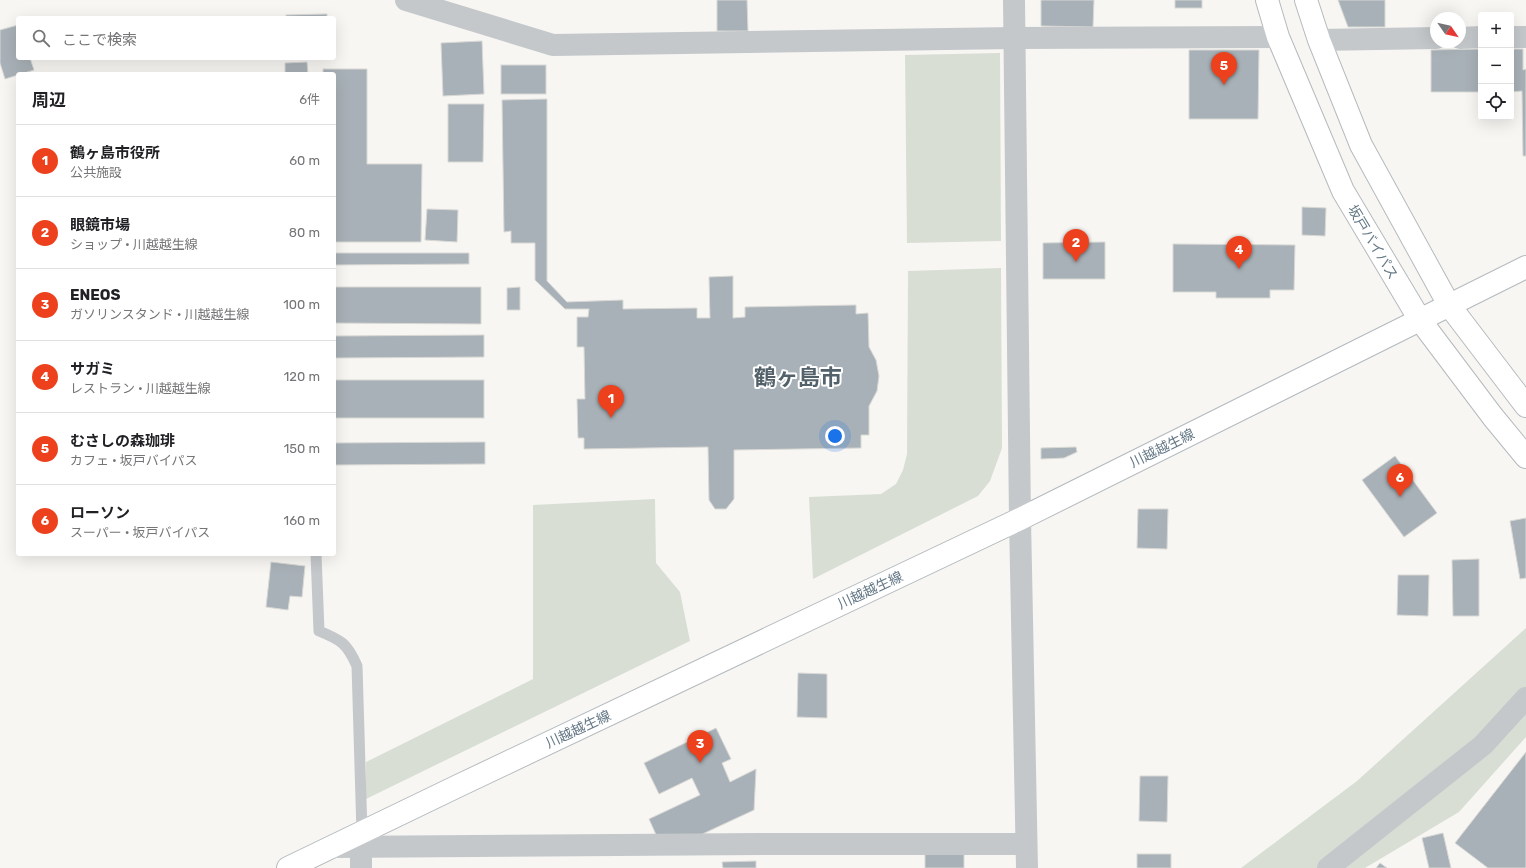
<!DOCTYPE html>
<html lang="ja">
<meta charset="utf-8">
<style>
:root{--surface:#fff;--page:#f2f2f2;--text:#202124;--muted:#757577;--line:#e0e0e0;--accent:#ed411d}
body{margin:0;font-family:Rubik,"Noto Sans JP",sans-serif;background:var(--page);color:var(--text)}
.controls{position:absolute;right:12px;top:12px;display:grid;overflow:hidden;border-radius:4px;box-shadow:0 4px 16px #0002}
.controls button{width:36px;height:36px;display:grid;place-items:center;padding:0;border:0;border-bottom:1px solid var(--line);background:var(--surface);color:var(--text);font:20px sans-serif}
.compass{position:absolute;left:1430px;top:12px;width:36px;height:36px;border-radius:50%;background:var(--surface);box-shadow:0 4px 16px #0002;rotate:124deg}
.you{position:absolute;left:835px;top:436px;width:14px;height:14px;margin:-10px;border:3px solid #fff;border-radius:50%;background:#1a73e8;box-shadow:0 0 0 6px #1a73e833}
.badge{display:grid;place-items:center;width:26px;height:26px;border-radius:50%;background:var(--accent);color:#fff;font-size:13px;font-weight:700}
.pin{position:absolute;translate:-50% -33px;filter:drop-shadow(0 1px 2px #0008)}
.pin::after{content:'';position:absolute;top:21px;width:14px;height:12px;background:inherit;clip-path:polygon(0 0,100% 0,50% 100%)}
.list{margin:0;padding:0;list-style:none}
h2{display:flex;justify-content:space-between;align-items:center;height:52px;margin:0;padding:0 16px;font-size:17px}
h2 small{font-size:13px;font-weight:400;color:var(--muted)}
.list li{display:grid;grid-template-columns:26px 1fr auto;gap:12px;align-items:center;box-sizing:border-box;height:72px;padding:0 16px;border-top:1px solid var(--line)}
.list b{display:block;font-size:15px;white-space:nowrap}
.list p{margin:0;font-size:13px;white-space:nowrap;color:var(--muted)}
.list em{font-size:13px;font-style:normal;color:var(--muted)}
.icon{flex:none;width:22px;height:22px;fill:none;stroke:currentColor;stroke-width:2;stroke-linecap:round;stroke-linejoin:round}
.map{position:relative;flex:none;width:1526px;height:868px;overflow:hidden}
.search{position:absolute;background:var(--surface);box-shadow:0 4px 16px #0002;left:16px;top:16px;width:320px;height:44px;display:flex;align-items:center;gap:10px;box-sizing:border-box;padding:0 14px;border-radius:4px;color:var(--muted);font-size:15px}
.panel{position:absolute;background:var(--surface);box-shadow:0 4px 16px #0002;left:16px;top:72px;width:320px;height:484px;border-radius:4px}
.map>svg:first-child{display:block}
.green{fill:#d8ded4}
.building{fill:#a8b1b7;stroke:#d8d8d5}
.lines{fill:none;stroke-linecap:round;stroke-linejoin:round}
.secondary-casing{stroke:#b4babe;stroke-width:24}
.trunk-casing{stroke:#b6babd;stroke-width:24}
.service{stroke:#c4c8cb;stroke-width:11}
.minor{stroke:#c4c8cb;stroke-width:22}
.tertiary{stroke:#c4c8cb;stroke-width:22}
.secondary{stroke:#fff;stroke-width:22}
.trunk{stroke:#fff;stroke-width:22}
.labels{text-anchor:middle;stroke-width:4;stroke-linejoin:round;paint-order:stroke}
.street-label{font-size:14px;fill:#647886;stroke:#fff}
.town-label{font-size:22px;font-weight:bold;fill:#52616a;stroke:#fff}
</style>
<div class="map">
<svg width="1526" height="868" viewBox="0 0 1526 868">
<rect width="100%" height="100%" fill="#f7f6f3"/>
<g class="green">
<path d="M1000 53 1001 241 907 243 905 55Z"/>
<path d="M1001 268 1002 448 990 481 978 496 813 579 809 497 881 494 896 484 903 470 907 454 908 271Z"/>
<path d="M655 499 656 563 680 592 690 641 366 799V762L533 679V505Z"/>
<path d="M1526 628V737L1459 812 1365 868H1241L1357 781Z"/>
</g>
<g class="building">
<path d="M717 0H747L748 31H717Z"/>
<path d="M1041 0H1094L1093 27 1041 26Z"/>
<rect x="1175" y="0" width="27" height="8"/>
<path d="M1338 0H1385V27H1348Z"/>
<path d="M327 14V18H286V15Z"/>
<path d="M18 25V58H30L34 70 5 79 0 63V30Z"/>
<path d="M482 41 484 94 443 96 441 43Z"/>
<path d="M1481 49V92H1431V50Z"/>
<path d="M1511 49H1523V70L1526 69V156H1523L1522 91 1511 92Z"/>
<path d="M1189 50H1259L1258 119H1189Z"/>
<path d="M307 62 308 74H285V63Z"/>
<rect x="501" y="65" width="45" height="29"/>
<path d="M323 69H367V164H422L421 242H334V74H323Z"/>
<path d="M547 99V281L567 302 623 300V309L697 308V318H710L709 277 733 276V318L745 317V307L856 305V314L868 313 869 347 876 360 879 376 877 391 869 406V435H861V448L734 450V499L726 509H715L709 500 708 447 584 449V438H578L577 399H585L584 347H577V317H588L589 309H565L535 280V243H511V231L504 232 502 100Z"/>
<path d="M448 104H484L483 162H448Z"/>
<path d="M1302 207 1326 208 1325 236 1302 235Z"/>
<path d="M427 209 458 210 457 242 425 240Z"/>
<path d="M1105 242V279H1043V243Z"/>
<path d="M1173 244 1295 245 1294 290H1270V298H1216V292H1173Z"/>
<path d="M335 253H469V264L334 265Z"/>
<path d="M334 287H481V324L334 323Z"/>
<path d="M520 287V310H507V288Z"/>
<path d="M484 335V357L334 358V336Z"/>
<rect x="334" y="380" width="150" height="38"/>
<path d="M485 442V464L334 465V443Z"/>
<path d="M1076 447 1077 452 1064 458 1041 459V448Z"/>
<path d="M1395 456 1437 513 1404 537 1362 480Z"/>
<path d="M1138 509H1168L1167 549 1137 548Z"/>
<path d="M1526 518V578L1520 579 1510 521Z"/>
<path d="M1479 559V616H1453L1452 560Z"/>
<path d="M271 562 305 566 302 597 290 596 288 610 266 607Z"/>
<path d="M1398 575H1429L1428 616 1397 615Z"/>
<path d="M798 673 827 674V718L797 717Z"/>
<path d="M716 728 731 759 722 763 730 782 756 769 754 810 696 837 658 839 649 819 700 795 692 778 659 794 644 763Z"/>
<path d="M1526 752V868H1488L1455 843Z"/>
<path d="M1140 776H1168L1167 822 1139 821Z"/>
<path d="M1443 833 1451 868H1429L1422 838Z"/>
<path d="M925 853 964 854V868H925Z"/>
<rect x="1137" y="854" width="34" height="14"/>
<path d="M756 861V868H723L722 862Z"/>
<path d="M1380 863 1387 868H1376Z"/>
</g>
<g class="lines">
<g class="secondary-casing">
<path id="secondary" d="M288 868 460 785 1020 519 1526 267"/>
</g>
<g class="trunk-casing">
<g id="trunk">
<path d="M1267 0 1278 37 1343 191 1420 320 1493 417 1526 457"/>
<path d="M1306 0 1319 40 1361 145 1449 305 1526 406"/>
</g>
</g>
<path class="service" d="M316 554 319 631C341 640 347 643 357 666L362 833"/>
<g class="minor">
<path d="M406 0 553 45 1014 38 1278 37"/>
<path d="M1511 37H1526"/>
<path d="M1460 38 1481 37"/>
<path d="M1319 40 1436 38"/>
<path d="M332 847 762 844H1026"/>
<path d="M361 868V847"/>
<path d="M1328 868 1483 745 1526 698"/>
</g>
<path class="tertiary" d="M1014 0 1020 519 1027 868"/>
<use href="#secondary" class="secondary"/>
<use href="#trunk" class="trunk"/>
</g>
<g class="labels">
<g class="street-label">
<text transform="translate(1373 242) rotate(59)" y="5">坂戸バイパス</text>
<text transform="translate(1162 448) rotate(-26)" y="5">川越越生線</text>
<text transform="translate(870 590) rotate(-25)" y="5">川越越生線</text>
<text transform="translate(578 729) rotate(-25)" y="5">川越越生線</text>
</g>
<g class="town-label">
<text x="798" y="385">鶴ヶ島市</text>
</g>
</g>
</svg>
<div class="controls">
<button>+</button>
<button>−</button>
<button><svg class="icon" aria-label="locate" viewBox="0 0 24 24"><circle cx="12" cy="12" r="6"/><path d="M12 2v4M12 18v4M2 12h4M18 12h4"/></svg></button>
</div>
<svg class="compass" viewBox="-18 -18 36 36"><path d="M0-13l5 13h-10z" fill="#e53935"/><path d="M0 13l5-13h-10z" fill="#757577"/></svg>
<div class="you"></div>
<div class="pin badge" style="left:611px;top:418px">1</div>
<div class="pin badge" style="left:1076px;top:262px">2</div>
<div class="pin badge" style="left:700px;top:763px">3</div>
<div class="pin badge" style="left:1239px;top:269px">4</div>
<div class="pin badge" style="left:1224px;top:85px">5</div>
<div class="pin badge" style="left:1400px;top:497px">6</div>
<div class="search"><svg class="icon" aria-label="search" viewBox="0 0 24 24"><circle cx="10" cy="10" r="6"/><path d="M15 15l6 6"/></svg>ここで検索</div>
<section class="panel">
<h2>周辺<small>6件</small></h2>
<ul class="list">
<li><span class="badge">1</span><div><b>鶴ヶ島市役所</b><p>公共施設</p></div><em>60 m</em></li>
<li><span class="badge">2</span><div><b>眼鏡市場</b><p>ショップ · 川越越生線</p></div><em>80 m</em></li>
<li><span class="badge">3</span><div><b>ENEOS</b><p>ガソリンスタンド · 川越越生線</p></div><em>100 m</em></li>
<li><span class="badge">4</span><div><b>サガミ</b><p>レストラン · 川越越生線</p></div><em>120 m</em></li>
<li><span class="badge">5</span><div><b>むさしの森珈琲</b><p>カフェ · 坂戸バイパス</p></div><em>150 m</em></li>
<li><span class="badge">6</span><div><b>ローソン</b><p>スーパー · 坂戸バイパス</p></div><em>160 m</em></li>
</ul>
</section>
</div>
